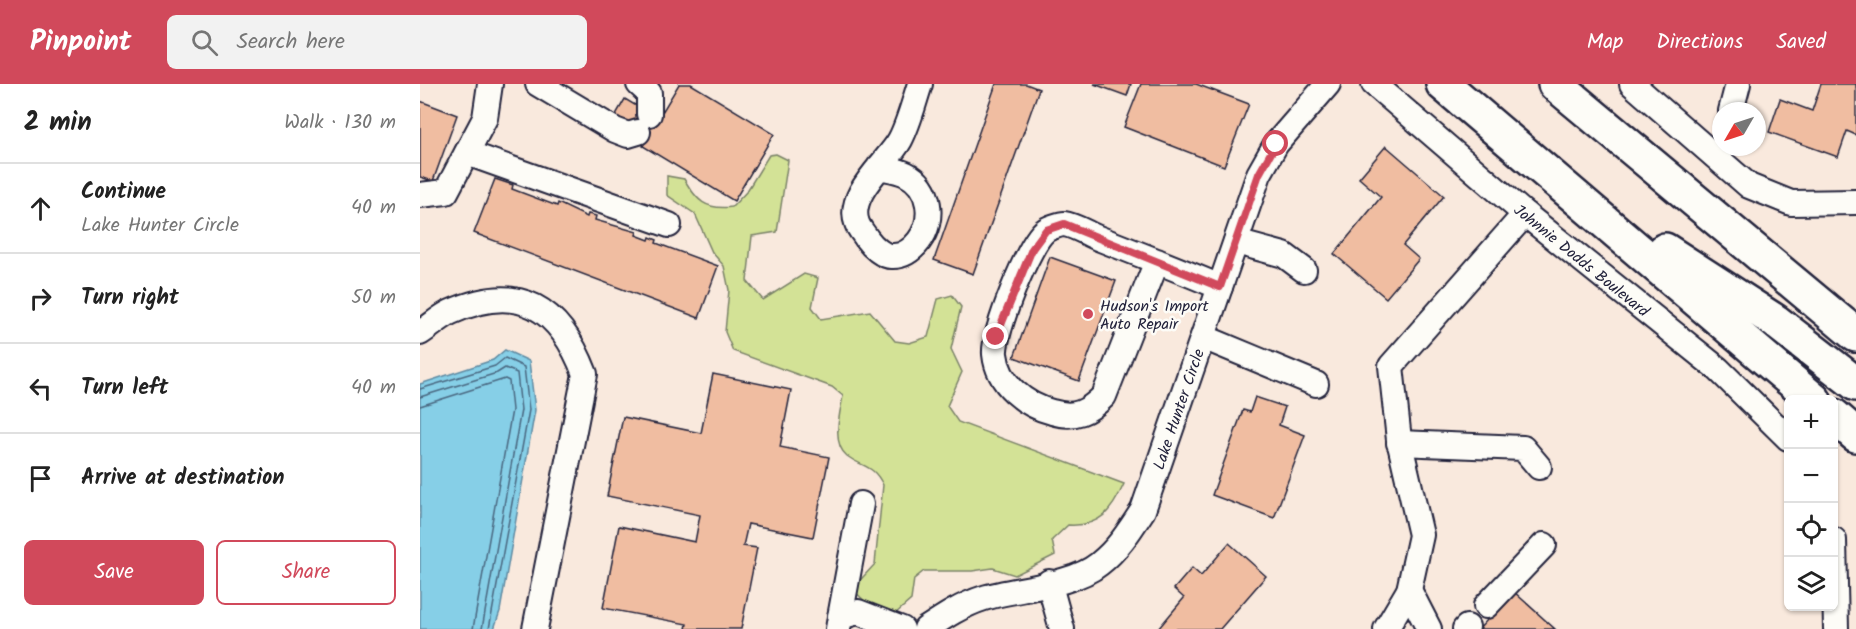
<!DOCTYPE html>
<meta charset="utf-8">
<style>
:root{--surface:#fff;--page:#f2f2f2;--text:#222;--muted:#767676;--line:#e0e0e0;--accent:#d1495b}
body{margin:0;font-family:Kalam,sans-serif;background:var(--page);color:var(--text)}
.controls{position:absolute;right:18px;bottom:18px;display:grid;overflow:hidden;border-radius:9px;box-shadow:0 2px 4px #0004}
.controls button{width:54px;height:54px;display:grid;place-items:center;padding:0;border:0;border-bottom:2px solid var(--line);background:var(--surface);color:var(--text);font:30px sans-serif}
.compass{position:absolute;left:1292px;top:18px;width:54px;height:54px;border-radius:50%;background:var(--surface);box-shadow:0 2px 4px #0004;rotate:231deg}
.stop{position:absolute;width:18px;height:18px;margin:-14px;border:4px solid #d1495b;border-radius:50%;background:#fff}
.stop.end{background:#d1495b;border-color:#fff;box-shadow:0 2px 6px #0008}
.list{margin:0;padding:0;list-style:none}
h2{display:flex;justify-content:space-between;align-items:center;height:78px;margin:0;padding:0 24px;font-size:26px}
h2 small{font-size:20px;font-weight:400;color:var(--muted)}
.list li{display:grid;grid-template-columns:39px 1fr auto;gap:18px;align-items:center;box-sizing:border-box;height:90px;padding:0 24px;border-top:2px solid var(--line)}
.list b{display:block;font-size:22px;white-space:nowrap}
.list p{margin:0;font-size:20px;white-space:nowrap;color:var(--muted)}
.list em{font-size:20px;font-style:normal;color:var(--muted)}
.actions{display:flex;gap:12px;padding:18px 24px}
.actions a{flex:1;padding:14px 0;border:2px solid var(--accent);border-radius:9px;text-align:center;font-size:21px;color:var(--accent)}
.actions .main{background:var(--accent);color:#fff}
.icon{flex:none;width:33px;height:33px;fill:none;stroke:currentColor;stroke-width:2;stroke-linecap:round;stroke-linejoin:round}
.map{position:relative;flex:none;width:1436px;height:545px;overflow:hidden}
header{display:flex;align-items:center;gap:36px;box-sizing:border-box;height:84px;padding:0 30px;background:var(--accent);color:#fff}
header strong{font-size:28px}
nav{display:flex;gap:33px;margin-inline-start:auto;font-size:21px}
.search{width:420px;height:54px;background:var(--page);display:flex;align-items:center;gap:15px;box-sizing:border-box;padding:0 21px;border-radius:9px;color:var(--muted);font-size:22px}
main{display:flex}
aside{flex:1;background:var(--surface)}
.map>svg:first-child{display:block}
.green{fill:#d3e296;stroke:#7a8268;stroke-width:1.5}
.water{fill:#86cfe7;stroke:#5e8aa2;stroke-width:1.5}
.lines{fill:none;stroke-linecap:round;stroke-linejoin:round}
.shore{stroke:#4a6780;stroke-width:1.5}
.building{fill:#f0bda1;stroke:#22223b;stroke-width:1.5}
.minor-casing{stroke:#22223b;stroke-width:28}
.highway-casing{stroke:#22223b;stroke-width:38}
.minor{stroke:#fdfcf7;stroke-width:24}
.highway{stroke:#fdfcf7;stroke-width:33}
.route{stroke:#d1495b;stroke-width:8}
.poi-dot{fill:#d1495b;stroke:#fdfcf7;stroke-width:2}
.labels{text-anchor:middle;stroke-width:5;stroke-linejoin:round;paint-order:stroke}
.street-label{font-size:16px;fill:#22223b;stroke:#fdfcf7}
.poi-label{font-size:16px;fill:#22223b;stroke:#fdfcf7;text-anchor:start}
</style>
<header>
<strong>Pinpoint</strong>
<div class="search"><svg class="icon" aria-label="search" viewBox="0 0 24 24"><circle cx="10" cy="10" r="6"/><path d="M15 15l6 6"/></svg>Search here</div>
<nav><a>Map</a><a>Directions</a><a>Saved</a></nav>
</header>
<main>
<aside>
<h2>2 min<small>Walk · 130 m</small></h2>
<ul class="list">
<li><svg class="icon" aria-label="ahead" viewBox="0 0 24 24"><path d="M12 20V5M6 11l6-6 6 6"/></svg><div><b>Continue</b><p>Lake Hunter Circle</p></div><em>40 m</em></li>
<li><svg class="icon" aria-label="right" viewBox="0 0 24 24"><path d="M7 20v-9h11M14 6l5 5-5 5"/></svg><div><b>Turn right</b></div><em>50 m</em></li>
<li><svg class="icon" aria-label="left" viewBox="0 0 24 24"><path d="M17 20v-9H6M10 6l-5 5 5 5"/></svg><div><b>Turn left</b></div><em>40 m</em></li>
<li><svg class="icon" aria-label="arrive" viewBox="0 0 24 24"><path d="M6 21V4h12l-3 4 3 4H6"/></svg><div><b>Arrive at destination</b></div></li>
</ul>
<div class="actions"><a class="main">Save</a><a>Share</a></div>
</aside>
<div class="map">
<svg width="1436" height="545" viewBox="0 0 1436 545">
<rect width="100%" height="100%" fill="#f9e9dd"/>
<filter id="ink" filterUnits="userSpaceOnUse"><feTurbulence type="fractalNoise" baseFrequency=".0167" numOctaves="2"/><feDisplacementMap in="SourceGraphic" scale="12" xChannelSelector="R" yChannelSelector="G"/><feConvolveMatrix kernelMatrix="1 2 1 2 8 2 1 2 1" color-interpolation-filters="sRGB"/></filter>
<g filter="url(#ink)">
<path class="green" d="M356 70 368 76 357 148 332 152 327 197 343 216 384 190 398 194 392 223 401 235 450 227 475 257 489 259 508 253 518 215 532 211 541 223 531 265 542 288 527 322 538 338 704 400C692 427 680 443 648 441L632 456 635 471 595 491 573 484 552 487H504L494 495 491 516 475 530 448 520 432 505 455 480 463 401C453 380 443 384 427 372 411 359 420 329 423 312L412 303 313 267 305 248 309 206 304 182 292 168 275 130 247 111V92L264 95C277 117 285 126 312 123L327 107 349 71Z"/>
<path class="water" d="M85 266 109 277 115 326 80 527 74 545H0V300L73 276Z"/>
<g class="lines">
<g class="shore">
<path d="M0 305 75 282 85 274 104 283 109 326 69 545"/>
<path d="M0 313 77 289 85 284 97 289 101 326 62 545"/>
<path d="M0 322 85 295 89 297 92 326 53 545"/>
</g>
</g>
<g class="building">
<path d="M259 0H271L354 50 314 117 223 62 227 54 194 34 205 15 238 35Z"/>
<path d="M576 0H606L619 5 553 190 514 176Z"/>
<path d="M674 0H711L707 12Z"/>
<path d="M721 0H776L829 20 804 82 704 43Z"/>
<path d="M1401 0H1436V51L1427 47 1418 73 1349 48 1360 15 1392 27Z"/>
<path d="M0 17 37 31 13 97 0 93Z"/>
<path d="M966 62 1024 112 983 161 999 175 966 214 914 170 961 113 939 94Z"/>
<path d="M75 95 93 101 92 105 137 122 138 119 167 133 168 130 176 132 175 136 217 148 216 151 229 156 230 153 237 156 236 159 298 182 279 234 54 149Z"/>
<path d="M630 173 696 197 659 297 594 273Z"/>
<path d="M293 290 371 306 360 363 409 373 393 453 328 440 323 462 337 464 321 545H266L267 540 183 524 199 442 275 458 280 431 187 412 203 333 281 349Z"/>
<path d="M835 313 865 323 859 341 885 351 854 434 792 411 823 326 830 328Z"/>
<path d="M809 459 846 492 800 545H738L764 514 754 505 772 484 781 492Z"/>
<path d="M1093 507 1135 545H1059Z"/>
</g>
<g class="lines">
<g class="minor-casing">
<g id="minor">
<path d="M118 0 195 46 208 51 218 48"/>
<path d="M219 0 229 9V30"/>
<path d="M954 0 1105 130 1298 285 1368 354"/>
<path d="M1212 0 1329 102 1371 119 1436 118"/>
<path d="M1311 27 1318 0"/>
<path d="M47 69 249 141"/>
<path d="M459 83C468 85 478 86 486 90 511 102 515 136 499 157 492 166 484 172 473 172 463 173 452 162 447 155 444 150 439 145 437 139 426 110 468 78 480 56 489 39 494 18 500 0"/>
<path d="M0 111 26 108 65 34 70 0"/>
<path d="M816 158 864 171 884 186"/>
<path d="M737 177 684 312C668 328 655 335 632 328 605 321 578 300 575 270 573 250 609 157 626 146 629 144 640 140 644 140 654 141 668 150 678 154 719 170 760 186 800 203"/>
<path d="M0 249C10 243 20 233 31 228 100 197 140 224 165 290L115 545"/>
<path d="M783 253 896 300"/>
<path d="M979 359 1103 364 1119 383"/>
<path d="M1414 456 1416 545"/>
<path d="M629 498 642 545"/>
<path d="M989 506 1009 545"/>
<path d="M1066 522 1124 461"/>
<path d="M420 533 441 420"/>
<path d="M418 545 420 533 438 528 482 545"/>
<path d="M506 545C524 533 542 521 564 514 597 504 652 502 679 480 698 465 710 446 723 426L839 90 856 60 908 0"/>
<path d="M966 545 989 506 1001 451 979 356 971 282 1105 130"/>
<path d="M1045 545 1047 543"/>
</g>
</g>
<g class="highway-casing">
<g id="highway">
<path d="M1023 0 1394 316"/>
<path d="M1135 0 1436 251"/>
<path d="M1245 166 1355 237 1436 300"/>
<path d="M1414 332 1436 351"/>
</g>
</g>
<use href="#minor" class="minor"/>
<use href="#highway" class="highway"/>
</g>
</g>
<g class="lines" filter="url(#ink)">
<path class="route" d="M576 253 612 165 626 146 644 140 800 203 839 90 856 60"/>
</g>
<circle class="poi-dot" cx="668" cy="230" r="6"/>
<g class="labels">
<g class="street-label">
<text transform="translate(1162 176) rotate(39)" y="6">Johnnie Dodds Boulevard</text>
<text transform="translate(758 325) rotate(-71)" y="6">Lake Hunter Circle</text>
</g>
<g class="poi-label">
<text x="680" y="227">Hudson's Import<tspan x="680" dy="18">Auto Repair</tspan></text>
</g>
</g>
</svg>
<div class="controls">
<button>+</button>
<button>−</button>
<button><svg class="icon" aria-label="locate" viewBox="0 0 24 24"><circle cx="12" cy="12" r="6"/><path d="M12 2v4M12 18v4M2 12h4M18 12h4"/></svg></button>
<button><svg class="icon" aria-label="layers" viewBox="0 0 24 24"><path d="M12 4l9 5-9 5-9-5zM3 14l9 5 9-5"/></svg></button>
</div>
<svg class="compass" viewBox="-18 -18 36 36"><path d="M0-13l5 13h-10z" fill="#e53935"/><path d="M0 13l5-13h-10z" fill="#767676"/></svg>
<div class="stop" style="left:856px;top:60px"></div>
<div class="stop end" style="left:576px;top:253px"></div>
</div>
</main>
